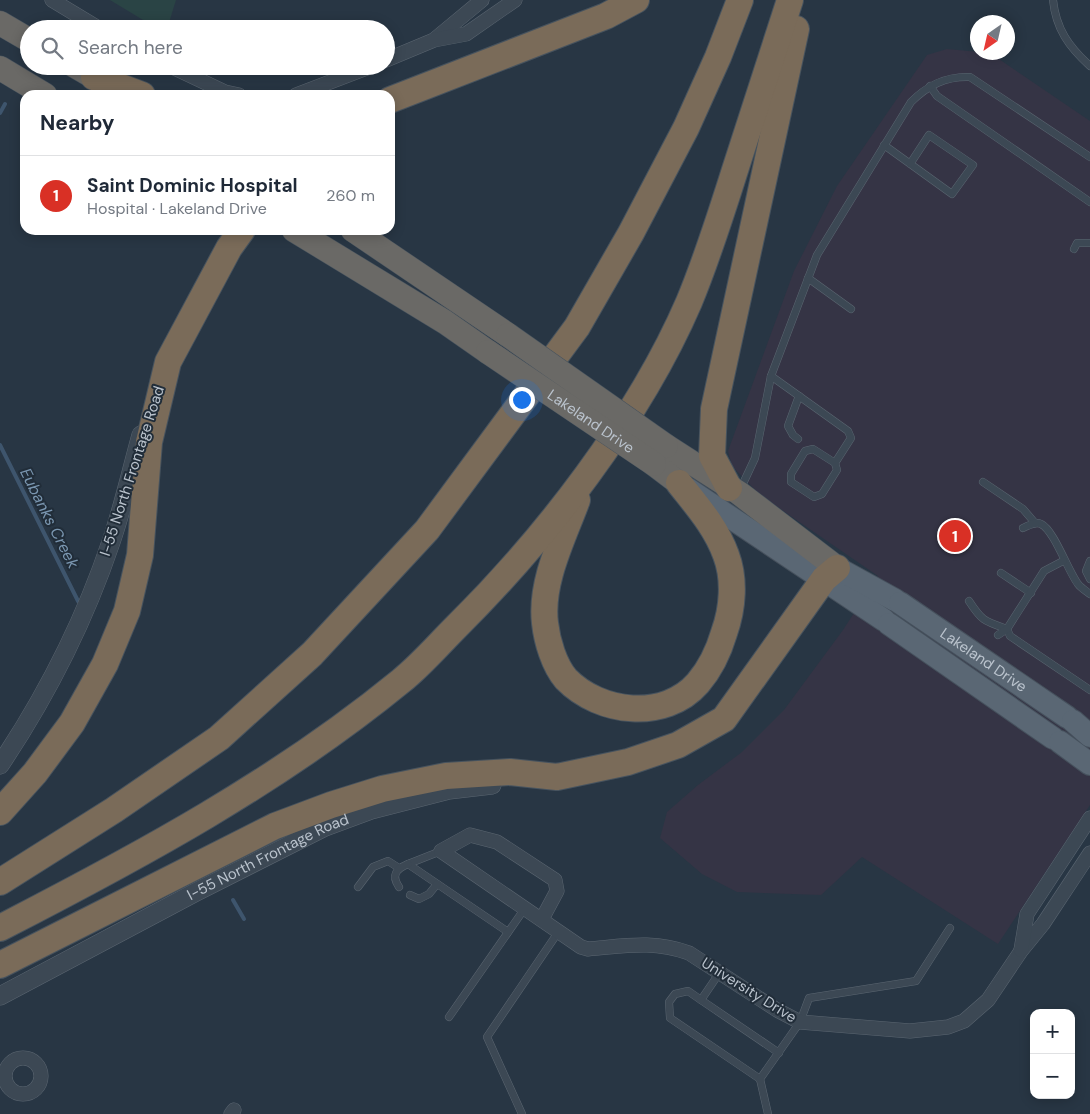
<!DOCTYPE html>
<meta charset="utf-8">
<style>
:root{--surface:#fff;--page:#f2f2f3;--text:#1f2937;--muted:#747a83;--line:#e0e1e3;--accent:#d93025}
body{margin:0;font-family:"DM Sans",sans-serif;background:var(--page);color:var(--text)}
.controls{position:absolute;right:15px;bottom:15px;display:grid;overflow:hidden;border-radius:10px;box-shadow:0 2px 12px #0003}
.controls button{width:45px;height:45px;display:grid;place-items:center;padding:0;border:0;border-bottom:1px solid var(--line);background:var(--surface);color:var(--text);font:25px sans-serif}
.compass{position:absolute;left:970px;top:15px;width:45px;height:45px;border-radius:50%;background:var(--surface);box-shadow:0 2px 12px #0003;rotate:214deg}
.you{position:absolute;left:521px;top:399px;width:18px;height:18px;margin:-12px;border:4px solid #fff;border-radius:50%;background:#1a73e8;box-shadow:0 0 0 8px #1a73e833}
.badge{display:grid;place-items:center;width:32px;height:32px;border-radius:50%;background:var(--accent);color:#fff;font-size:16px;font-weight:700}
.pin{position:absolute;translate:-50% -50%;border:2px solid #fff;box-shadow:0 1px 5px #0006}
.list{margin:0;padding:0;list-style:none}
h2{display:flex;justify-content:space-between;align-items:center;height:65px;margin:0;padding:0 20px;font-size:21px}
h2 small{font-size:16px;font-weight:400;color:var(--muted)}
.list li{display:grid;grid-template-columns:32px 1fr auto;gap:15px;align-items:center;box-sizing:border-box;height:80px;padding:0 20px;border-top:1px solid var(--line)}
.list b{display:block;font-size:19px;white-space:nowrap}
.list p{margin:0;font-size:16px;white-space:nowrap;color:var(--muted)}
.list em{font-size:16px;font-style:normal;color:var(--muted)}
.icon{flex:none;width:28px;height:28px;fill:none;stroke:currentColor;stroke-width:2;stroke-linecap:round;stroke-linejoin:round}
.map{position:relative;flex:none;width:1090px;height:1114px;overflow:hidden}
.search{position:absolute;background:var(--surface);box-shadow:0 2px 12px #0003;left:20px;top:20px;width:375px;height:55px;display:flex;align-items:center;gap:12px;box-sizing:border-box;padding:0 18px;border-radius:28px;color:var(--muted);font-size:19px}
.panel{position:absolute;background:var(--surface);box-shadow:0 2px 12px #0003;left:20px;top:90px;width:375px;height:145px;border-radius:15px}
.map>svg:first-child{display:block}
.medical{fill:#353445}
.green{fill:#2a4445}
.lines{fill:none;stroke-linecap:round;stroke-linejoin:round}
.stream{stroke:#3e556d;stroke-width:4}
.service-casing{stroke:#5b6671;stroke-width:8}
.minor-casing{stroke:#5b6671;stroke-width:15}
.tertiary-casing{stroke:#5b6671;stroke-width:19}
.primary-casing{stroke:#46515d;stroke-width:24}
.trunk-casing{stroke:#47535e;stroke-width:25}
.motorway-casing{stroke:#47535e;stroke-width:28}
.service{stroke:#3c4854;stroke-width:7}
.minor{stroke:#3c4854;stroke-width:14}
.tertiary{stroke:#3c4854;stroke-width:18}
.primary{stroke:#5a6774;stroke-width:22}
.trunk{stroke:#6a6966;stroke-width:24}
.motorway{stroke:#7a6b59;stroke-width:26}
.trunk-bridge-casing{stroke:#47535e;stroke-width:25;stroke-linecap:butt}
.trunk-bridge{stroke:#6a6966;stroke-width:24}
.labels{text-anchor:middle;stroke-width:4;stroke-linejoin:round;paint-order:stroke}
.street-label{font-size:15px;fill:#bac3cd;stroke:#212d39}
.water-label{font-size:16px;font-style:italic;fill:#7a96b0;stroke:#212d39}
</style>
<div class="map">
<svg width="1090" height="1114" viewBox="0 0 1090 1114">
<rect width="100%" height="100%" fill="#283644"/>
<path class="medical" d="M947 49 990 53 1090 121V805L998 944 862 857 821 895 737 892 702 874 660 838 667 812 698 785 742 752 784 710 843 630 878 576 760 495 732 466 728 451 794 271 837 186 927 55Z"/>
<path class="green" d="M110 0H176L167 29H158Z"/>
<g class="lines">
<g class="stream">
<path d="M0 113 5 104"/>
<path d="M0 445 78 601"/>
<path d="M233 900 244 919"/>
</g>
<g class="service-casing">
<g id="service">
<path d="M1053 0C1056 29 1069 47 1090 66"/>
<path d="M930 86 937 96 1090 202"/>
<path d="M884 145 952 194 973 165 929 135 910 164"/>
<path d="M1074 249 1077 243H1090"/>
<path d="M808 278 851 309"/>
<path d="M771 376 848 431 851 438 835 463 837 470 822 494 814 497 791 482V474L805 451 813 449 835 463"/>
<path d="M798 439 793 435 788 426 799 396"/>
<path d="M983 482 1023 509 1035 523"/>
<path d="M740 490 755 458 771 376 817 255 911 102C928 85 946 76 970 77L1090 157"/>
<path d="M1023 528C1028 526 1035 521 1041 524 1054 530 1068 571 1078 584 1081 588 1086 591 1090 594"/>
<path d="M1090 561 1086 571 1090 579"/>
<path d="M1001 573 1031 593"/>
<path d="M969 601C982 621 984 621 1007 629L1010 636 1090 690"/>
<path d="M998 635 1007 629 1044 571 1063 561"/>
<path d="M441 851 408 864 508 932"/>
<path d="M358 887 373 867 388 861 399 868"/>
<path d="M399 887C391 875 396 869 408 864"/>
<path d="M410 895 419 899 429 894 437 884"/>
<path d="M720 972 701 1000 779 1053"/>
<path d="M701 1000 688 991 675 994 669 1002 670 1018 760 1079"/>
<path d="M449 1017 525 908"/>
<path d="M522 1114 487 1037 559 931"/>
<path d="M768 1114 760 1079 800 1022 809 998 916 981 950 928"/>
</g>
</g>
<g class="minor-casing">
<g id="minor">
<path d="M52 0 100 29"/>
<path d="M435 39 482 0"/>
<path d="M386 60 434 40 466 34 515 0"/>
<path d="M170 66 225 92 239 95"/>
<path d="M296 95 372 66"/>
<path d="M542 919 557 891 555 880 497 842 470 835 441 851 581 947 588 949C625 946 653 940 689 953L777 1010 800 1022 910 1031 948 1027 964 1021 988 1000 1021 951 1043 924 1090 853"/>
<path d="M1021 950 1027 914 1090 818"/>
<circle cx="23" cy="1076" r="18"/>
<path d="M231 1114 234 1110"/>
</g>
</g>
<g class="tertiary-casing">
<g id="tertiary">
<path d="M0 765C47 695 84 622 111 542 123 507 131 471 141 435"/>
<path id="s1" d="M0 996 196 892 325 827 371 810 449 790 492 785"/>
</g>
</g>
<g class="primary-casing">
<g id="primary">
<path d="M688 489 884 620"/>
<path d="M837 568 895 600"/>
<path id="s2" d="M900 603 1067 717"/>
<path d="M889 624 1053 738"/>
<path d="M1073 721 1090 736"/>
<path d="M1060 742 1090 764"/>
</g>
</g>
<g class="trunk-casing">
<g id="trunk">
<path d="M0 23 29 40"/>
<path d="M75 66 111 87"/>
<path d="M0 68 45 95"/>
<path d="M294 230 445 322 488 352"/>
<path d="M353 230 508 335"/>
<path d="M666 446 739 493 837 568"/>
<path d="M654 464 679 483"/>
</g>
</g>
<g class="motorway-casing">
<g id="motorway">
<path d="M94 77 142 95"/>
<path d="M390 100 606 16 636 0"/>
<path d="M729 488 712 456 714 409 796 29"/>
<path d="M577 500C563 538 540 582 545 623 547 641 554 665 566 679 600 714 665 721 698 683 710 669 719 650 724 633 733 608 735 579 726 555 716 527 697 506 679 483"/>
<path d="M0 812 35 773 72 723 105 664 127 611 140 555 149 442 168 362 229 248 242 230"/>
<path d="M0 882 114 810 219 738 312 654 427 530 577 327 631 233 686 128 718 57 740 0"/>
<path d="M0 928C140 856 279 781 401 681 421 665 438 645 456 627 545 539 639 418 689 302 707 259 721 214 735 170 753 113 772 57 790 0"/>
<path d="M0 965 275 826 331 805 382 789 446 776 510 772 557 777 628 762 678 745 724 719 824 579 837 568"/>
</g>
</g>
<use href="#service" class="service"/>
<use href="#minor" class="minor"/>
<use href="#tertiary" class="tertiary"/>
<use href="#primary" class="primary"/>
<use href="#trunk" class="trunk"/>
<use href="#motorway" class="motorway"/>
<g class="trunk-bridge-casing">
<g id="trunk-bridge">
<path d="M508 335 666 446"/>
<path id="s3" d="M488 352 654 464"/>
</g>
</g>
<use href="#trunk-bridge" class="trunk-bridge"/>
</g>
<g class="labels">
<g class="street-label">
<text dy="5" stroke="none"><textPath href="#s3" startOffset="124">Lakeland Drive</textPath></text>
<text transform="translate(132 471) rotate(-72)" y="5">I-55 North Frontage Road</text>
<text dy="5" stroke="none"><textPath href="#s2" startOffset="101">Lakeland Drive</textPath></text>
<text dy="5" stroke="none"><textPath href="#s1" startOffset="302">I-55 North Frontage Road</textPath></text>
<text transform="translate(749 990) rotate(32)" y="5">University Drive</text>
</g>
<g class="water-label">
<text transform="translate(50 518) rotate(63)" y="6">Eubanks Creek</text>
</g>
</g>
</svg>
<div class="controls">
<button>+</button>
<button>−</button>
</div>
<svg class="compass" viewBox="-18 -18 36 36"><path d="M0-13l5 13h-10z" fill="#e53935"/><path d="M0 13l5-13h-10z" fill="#747a83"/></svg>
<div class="you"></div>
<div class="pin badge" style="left:955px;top:536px">1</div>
<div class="search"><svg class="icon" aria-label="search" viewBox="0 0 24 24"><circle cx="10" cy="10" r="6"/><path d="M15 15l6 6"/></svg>Search here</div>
<section class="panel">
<h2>Nearby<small></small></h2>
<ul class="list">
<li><span class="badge">1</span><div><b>Saint Dominic Hospital</b><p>Hospital · Lakeland Drive</p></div><em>260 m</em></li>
</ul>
</section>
</div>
